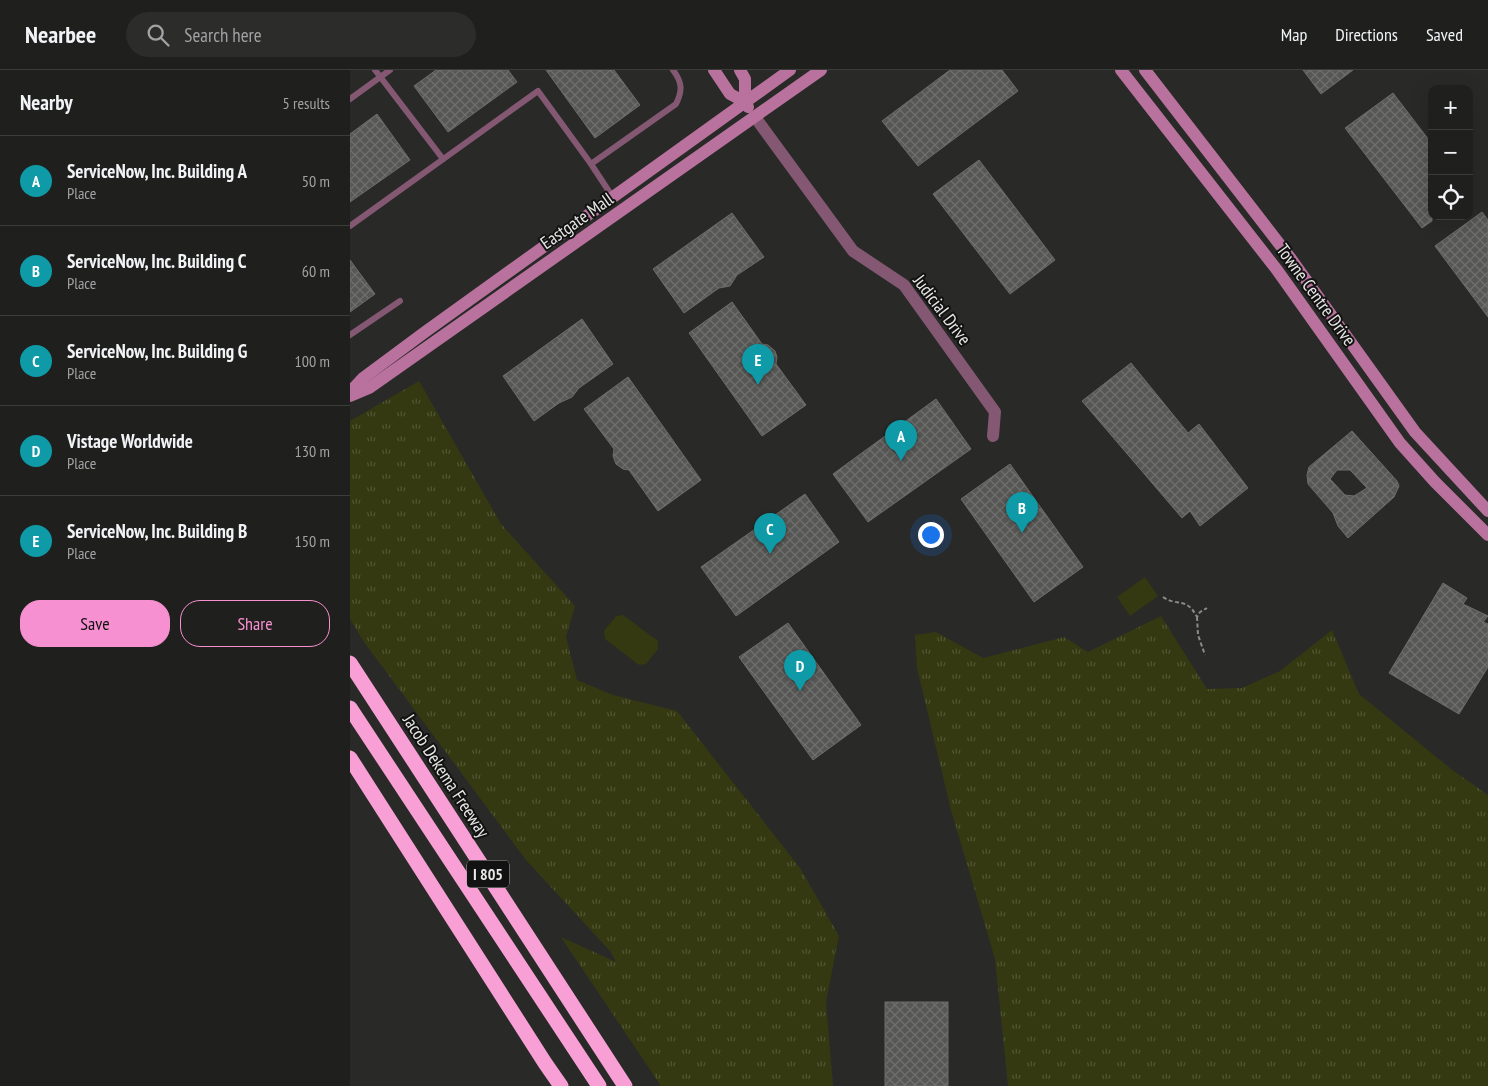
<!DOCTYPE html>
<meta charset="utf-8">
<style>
:root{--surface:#1f1f1d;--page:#2c2c2a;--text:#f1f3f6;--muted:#a1a2a4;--line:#3c3d3b;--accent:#f690d0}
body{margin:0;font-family:"PT Sans Narrow",sans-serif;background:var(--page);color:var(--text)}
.controls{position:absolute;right:15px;top:15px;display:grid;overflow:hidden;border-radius:10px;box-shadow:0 5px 20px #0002}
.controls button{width:45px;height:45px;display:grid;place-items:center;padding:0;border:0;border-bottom:1px solid var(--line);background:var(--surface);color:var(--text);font:25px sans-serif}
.you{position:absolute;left:580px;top:464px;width:18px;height:18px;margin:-12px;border:4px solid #fff;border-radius:50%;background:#1a73e8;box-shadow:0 0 0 8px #1a73e833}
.badge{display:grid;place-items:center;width:32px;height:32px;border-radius:50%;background:var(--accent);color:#fff;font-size:16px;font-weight:700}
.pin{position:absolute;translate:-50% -41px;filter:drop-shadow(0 1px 2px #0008)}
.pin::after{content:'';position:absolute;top:26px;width:18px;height:15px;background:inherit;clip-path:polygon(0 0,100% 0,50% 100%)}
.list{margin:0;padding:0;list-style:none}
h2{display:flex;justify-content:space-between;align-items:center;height:65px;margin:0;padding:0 20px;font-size:21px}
h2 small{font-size:16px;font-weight:400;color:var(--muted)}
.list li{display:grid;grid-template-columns:32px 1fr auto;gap:15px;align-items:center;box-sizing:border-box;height:90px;padding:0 20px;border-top:1px solid var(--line)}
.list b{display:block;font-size:19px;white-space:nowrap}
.list p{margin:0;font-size:16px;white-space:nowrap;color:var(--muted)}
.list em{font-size:16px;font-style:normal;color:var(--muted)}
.actions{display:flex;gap:10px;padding:15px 20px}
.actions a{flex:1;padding:11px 0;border:1px solid var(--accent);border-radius:20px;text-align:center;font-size:18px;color:var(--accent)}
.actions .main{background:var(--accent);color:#111}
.icon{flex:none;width:28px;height:28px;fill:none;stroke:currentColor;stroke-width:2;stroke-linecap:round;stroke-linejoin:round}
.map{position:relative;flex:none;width:1138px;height:1016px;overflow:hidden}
header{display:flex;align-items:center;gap:30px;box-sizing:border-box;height:70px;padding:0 25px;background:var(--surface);border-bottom:1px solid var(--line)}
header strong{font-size:24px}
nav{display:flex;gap:28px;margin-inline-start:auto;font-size:18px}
.search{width:350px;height:45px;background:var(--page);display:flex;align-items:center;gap:12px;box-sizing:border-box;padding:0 18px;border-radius:28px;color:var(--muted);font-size:19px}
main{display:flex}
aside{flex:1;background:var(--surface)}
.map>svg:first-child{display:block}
.grass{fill:url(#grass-tufts)}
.pitch{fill:#343911}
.building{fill:url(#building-cross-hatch);stroke:#6c6c6a;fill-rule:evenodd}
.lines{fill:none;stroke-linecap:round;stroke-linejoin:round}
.path{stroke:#8b8b89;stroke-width:2;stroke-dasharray:4 2.5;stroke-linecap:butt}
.lane{stroke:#845873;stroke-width:6}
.street{stroke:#845873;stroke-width:12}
.secondary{stroke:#b8729d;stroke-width:12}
.highway{stroke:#f8a0d6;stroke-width:15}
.labels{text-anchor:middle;stroke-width:4;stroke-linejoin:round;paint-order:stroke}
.shield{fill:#111211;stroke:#a8a8a6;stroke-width:1}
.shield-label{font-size:16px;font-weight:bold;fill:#e8e8e6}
.street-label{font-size:18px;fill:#e8e8e6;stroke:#111211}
</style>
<header>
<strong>Nearbee</strong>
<div class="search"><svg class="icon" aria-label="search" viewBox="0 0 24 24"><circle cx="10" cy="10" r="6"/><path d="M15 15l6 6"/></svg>Search here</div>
<nav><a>Map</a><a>Directions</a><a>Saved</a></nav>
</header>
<main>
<aside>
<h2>Nearby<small>5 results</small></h2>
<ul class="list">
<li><span class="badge" style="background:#0f9aa8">A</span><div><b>ServiceNow, Inc. Building A</b><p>Place</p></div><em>50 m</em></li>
<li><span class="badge" style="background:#0f9aa8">B</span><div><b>ServiceNow, Inc. Building C</b><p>Place</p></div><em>60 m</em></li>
<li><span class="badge" style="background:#0f9aa8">C</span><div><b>ServiceNow, Inc. Building G</b><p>Place</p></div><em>100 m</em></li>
<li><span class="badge" style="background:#0f9aa8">D</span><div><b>Vistage Worldwide</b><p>Place</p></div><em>130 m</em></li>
<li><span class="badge" style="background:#0f9aa8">E</span><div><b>ServiceNow, Inc. Building B</b><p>Place</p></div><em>150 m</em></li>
</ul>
<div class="actions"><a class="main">Save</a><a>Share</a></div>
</aside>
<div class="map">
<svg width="1138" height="1016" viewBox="0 0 1138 1016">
<defs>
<pattern id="grass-tufts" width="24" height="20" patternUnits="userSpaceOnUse" patternTransform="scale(1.25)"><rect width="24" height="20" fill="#343911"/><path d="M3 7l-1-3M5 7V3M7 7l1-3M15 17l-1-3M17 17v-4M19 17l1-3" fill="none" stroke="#515634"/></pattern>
<pattern id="building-cross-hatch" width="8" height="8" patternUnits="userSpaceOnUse" patternTransform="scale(1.25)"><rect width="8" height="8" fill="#575755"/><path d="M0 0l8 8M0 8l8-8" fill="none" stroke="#6f6f6d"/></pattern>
</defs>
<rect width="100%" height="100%" fill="#292927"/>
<g class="grass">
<path d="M69 311 151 454 225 536 216 567 227 610 263 625 327 641 450 798 489 866 476 932 483 1016H311L211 867 266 892 260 881 176 790 14 572 0 549V351Z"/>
<path d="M811 546 857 619 892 618 930 601 982 560 1009 624 1101 699 1138 725V1016H658L645 889 601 740 567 598 565 565 586 562 633 588 714 567 738 582Z"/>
</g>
<g class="pitch">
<path d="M795 507 808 526 780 546 767 527Z"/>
<path d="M273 545 308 571V579L296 594 289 595 255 569 254 561 266 546Z"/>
</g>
<g class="building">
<path d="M86 0H158L167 12 98 62 64 16Z"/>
<path d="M196 0H264L290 35 245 68Z"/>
<path d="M600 0H652L668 21 568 96 532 51Z"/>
<path d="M953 0H1003L971 24Z"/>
<path d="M1043 23 1082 74V151L1072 158 995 58Z"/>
<path d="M27 44 60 90 0 132V64Z"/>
<path d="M629 90 705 190 660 224 583 124Z"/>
<path d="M1132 142 1138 150V247L1085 176Z"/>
<path d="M382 143 414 187 387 205 380 216 369 218 334 243 303 199Z"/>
<path d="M0 190 25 224 0 242Z"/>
<path d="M382 232 412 274 418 275 425 281 427 287 426 294 456 335 412 366 339 263Z"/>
<path d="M232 249 263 294 229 318 222 327 209 333 184 351 153 306Z"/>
<path d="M781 293 838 363 849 354 898 418 850 456 840 441 832 448 732 331Z"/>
<path d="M278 307 351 410 308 441 279 400 273 399 266 394 263 386 264 379 234 339Z"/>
<path d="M586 329 621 379 518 452 483 404Z"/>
<path d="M1002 361 1047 411 1049 416 1044 427 998 468 988 456 983 443 958 414 957 405 959 397ZM987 400H1000L1017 418 1004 426 995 425 980 409Z"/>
<path d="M660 394 733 497 684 532 611 429Z"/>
<path d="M455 424 489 472 386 546 351 497Z"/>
<path d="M1093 513 1117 528 1113 534 1138 546 1133 552 1138 554V597L1109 644 1039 603Z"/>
<path d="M438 553 511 655 463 690 389 587Z"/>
<rect x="535" y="932" width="63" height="84"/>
</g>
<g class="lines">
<g class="path">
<path d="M813 527C827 537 836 526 847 547L850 542 857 538"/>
<path d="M847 547 848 565 855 585"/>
</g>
<g class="lane">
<path d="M25 0 93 89"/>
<path d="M0 29 40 0"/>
<path d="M241 94 326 34C333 20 332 12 323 0"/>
<path d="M0 156 188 21 241 94 262 126"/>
<path d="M0 265 50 231"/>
</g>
<path class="street" d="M405 47 503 181 554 215 645 342 643 366"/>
<g class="secondary">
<path d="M364 0 380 24 395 32 398 37"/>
<path d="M390 0 395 9V32"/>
<path d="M771 0 927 200 1050 373 1085 412 1138 465"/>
<path d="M795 0 941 189 1065 362 1138 441"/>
<path d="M0 322 13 308 75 262 440 0"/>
<path d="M0 326 19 318 471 0"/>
</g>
<g class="highway">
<path d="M0 593 275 1016"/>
<path d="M0 638 249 1016"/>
<path d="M0 688 195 993 211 1016"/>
</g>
</g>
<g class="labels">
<rect class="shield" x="117" y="790.5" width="42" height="27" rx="4"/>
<g class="shield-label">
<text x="138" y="810">I 805</text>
</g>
<g class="street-label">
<text transform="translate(227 151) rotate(-35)" y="6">Eastgate Mall</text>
<text transform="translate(966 225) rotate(54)" y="6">Towne Centre Drive</text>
<text transform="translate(592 240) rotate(53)" y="6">Judicial Drive</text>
<text transform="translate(96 706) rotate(57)" y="6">Jacob Dekema Freeway</text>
</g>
</g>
</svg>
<div class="controls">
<button>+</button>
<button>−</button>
<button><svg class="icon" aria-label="locate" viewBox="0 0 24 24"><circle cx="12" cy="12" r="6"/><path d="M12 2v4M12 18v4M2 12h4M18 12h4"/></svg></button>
</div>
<div class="you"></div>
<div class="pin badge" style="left:551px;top:391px;background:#0f9aa8">A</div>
<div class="pin badge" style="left:672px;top:463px;background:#0f9aa8">B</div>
<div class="pin badge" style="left:420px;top:484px;background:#0f9aa8">C</div>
<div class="pin badge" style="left:450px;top:621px;background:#0f9aa8">D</div>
<div class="pin badge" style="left:408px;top:315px;background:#0f9aa8">E</div>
</div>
</main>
